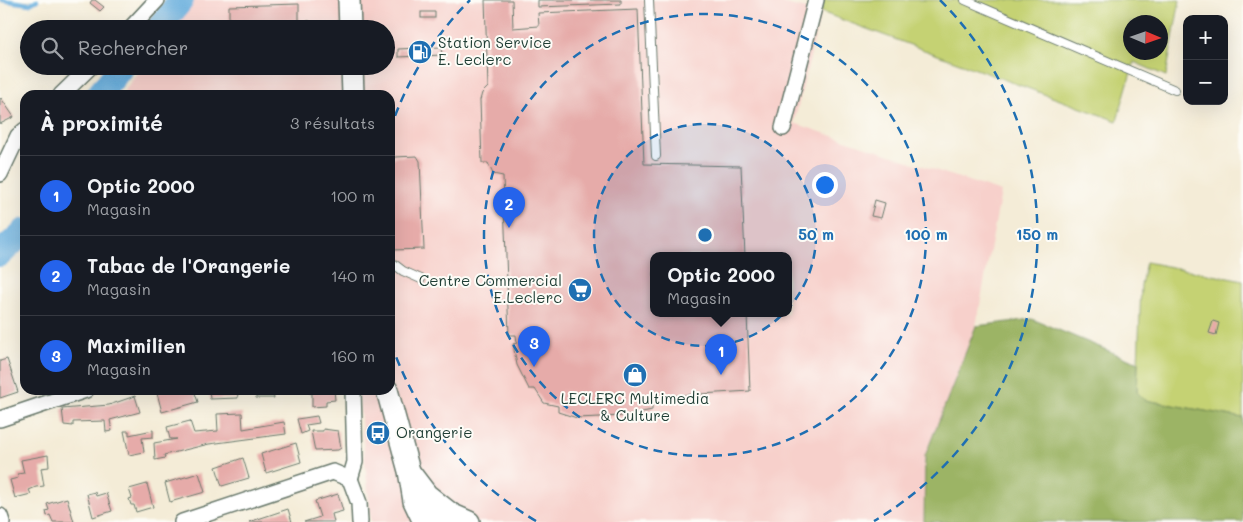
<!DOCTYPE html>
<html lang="fr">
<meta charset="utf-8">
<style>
:root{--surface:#171b24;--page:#20242c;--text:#f1f3f6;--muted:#9ea1a6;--line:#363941;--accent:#2563eb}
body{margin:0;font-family:Mali,sans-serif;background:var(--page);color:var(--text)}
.controls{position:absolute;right:15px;top:15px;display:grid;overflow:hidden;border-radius:10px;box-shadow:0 5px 20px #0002}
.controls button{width:45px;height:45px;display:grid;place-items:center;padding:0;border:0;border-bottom:1px solid var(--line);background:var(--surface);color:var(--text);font:25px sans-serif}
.compass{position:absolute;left:1123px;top:15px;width:45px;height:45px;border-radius:50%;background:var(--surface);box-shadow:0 5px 20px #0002;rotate:92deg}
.you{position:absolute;left:824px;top:184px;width:18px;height:18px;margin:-12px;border:4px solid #fff;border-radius:50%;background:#1a73e8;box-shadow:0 0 0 8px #1a73e833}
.badge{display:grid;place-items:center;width:32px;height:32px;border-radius:50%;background:var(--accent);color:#fff;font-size:16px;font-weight:700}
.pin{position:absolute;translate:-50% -41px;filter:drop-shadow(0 1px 2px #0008)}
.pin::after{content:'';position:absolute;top:26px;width:18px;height:15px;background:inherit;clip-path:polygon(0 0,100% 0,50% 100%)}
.popup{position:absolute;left:650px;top:252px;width:142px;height:65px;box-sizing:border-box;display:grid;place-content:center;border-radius:10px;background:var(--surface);filter:drop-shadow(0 1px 4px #0005);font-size:16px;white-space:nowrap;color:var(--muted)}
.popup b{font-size:19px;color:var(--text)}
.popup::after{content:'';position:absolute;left:50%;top:100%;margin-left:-10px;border:10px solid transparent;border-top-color:var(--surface)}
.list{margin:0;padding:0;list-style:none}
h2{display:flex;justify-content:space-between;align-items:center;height:65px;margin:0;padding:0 20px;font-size:21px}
h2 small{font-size:16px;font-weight:400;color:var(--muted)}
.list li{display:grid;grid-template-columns:32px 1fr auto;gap:15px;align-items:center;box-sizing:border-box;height:80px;padding:0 20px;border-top:1px solid var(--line)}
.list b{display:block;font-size:19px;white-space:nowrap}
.list p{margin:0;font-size:16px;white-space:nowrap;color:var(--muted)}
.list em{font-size:16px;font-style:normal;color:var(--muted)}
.icon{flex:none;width:28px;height:28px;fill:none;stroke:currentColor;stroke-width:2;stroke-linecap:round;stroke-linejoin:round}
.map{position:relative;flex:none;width:1243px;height:522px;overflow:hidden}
.search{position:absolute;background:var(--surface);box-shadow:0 5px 20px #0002;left:20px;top:20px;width:375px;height:55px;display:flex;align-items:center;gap:12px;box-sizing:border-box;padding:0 18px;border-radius:28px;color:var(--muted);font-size:19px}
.panel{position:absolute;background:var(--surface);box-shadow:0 5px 20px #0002;left:20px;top:90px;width:375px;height:305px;border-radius:15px}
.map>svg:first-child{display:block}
.built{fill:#f7d0cb;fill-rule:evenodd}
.green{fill:#c5d273;stroke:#728854;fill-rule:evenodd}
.forest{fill:#9cb465;stroke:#5e784c}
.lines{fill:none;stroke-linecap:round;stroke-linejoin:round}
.stream{stroke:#66addd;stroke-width:4.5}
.river{stroke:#66addd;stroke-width:26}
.building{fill:#e6aba9}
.lane-casing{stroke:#6a7a6d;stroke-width:10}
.street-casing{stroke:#6a7a6d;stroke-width:18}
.secondary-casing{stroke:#6a7a6d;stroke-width:24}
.lane{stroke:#fff;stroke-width:8}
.street{stroke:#fff;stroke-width:15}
.secondary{stroke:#fff;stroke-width:21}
.ring{fill:none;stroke:#1f6fb2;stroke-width:2.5;stroke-dasharray:9 6}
.labels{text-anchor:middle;stroke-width:4;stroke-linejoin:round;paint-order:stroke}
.poi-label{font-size:15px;fill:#1f3d34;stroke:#fdfcf7;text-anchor:start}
.centre{fill:#1f6fb2;stroke:#fdfcf7;stroke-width:2.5}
.ring-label{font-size:15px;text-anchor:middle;font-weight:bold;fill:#1f6fb2;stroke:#fdfcf7;stroke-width:4;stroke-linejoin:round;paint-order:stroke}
</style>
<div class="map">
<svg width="1243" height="522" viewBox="0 0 1243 522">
<rect width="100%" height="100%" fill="#fdfcf7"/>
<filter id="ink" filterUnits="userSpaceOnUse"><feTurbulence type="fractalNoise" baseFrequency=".02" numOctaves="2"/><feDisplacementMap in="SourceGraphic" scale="10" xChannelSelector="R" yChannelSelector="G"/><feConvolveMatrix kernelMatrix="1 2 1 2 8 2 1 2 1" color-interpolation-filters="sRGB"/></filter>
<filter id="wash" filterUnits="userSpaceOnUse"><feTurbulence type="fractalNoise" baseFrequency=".0096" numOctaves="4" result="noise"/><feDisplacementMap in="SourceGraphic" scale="20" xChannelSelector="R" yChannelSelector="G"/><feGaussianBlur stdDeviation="1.12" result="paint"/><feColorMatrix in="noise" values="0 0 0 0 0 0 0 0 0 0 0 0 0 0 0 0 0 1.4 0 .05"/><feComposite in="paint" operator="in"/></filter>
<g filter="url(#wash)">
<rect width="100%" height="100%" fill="#f4ecd7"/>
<path class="built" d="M194 0H767L821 12 794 123 1001 192 976 326 925 456 924 522H371L358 390H390V95H121L143 66H386V29H172ZM654 256H788V314H654Z"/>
<g class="green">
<path d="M824 0H1180L1166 76 1134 62 1117 121 821 12ZM1130 22H1160V52H1130Z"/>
<path d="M1146 262 1243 281V418L1145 400 1137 392 1141 285Z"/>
</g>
<path class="forest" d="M1032 319 1138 363 1137 392 1145 400 1243 418V522H924L925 456 976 326Z"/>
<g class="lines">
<path class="stream" d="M1 0 30 4 37 0"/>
<g class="river">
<path d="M158 29 181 0"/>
<path d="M99 95 122 66"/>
<path d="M0 254 25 231"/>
</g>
</g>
<g id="blocks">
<g class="building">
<path d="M92 0H95L104 7 100 11 90 3Z"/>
<path d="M485 0H512L513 28 539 26 538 13 638 9 644 164 741 166 745 256H654V314H747L750 391 652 397V410L623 416 577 418 558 412V406L544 403 535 389H529L517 365 513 344 517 343 516 335H509L503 176 493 174 488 163H482L480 100 482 93 488 87Z"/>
<path d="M538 0H621V4L538 7Z"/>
<path d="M299 4V21H310L317 29H229V6Z"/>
<rect x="421" y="12" width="14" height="6"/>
<path d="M441 47 442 55 398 57V49Z"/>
<path d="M277 66H316L312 70 277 71Z"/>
<path d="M1 98 14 117 0 124V99Z"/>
<path d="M417 156 420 161 424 249 392 250 390 160 395 157Z"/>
<path d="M875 200 885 203 881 218 871 216Z"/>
<path d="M1213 321 1219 323 1216 335 1209 333Z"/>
<path d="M7 359 18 392 0 398V361Z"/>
<path d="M168 390H194L198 402 162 412 157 393Z"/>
<path d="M209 390H237L238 398 210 399Z"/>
<path d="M256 390H273L274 398H256Z"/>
<path d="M309 390H334L335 400 326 401V406L312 407V393H309Z"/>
<path d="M135 396 140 412 110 420 112 431 106 432 105 421 73 422V426L64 425 62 409 109 405Z"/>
<path d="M242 413 243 429 284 422 286 434 209 444 164 455 165 458 155 460 154 443 177 439H170L167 427 190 421 194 433 218 431 217 414Z"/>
<path d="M317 416 319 423 306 425 308 431 301 434 297 419Z"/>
<path d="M323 429 338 431 341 448 338 450 315 451 311 431H323Z"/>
<path d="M153 430V437L142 438 144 452 129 455 124 431H129V435Z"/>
<path d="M296 443 301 462 266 473 261 454Z"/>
<path d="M48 455 49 467 41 468 44 486 36 487 29 490 31 494 15 498 10 480 18 478 17 474 24 473 21 460Z"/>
<path d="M243 458 249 478 222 486 216 467Z"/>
<path d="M199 473 205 492 170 502 165 483Z"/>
<path d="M147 484 153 507 136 512 134 505H131L129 499 132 498 129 489Z"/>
<path d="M95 492 96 496 106 493 112 511 93 517 87 494Z"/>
<path d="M338 494 343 511 332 514 334 522H304L320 517 315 501Z"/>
<path d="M67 498 74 522H53L50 515 47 516 46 511 49 510 47 504Z"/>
<path d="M288 509 292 522H249Z"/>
</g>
</g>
</g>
<g filter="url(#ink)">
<use href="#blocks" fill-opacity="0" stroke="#6a7a6d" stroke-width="1"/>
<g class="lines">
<g class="lane-casing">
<g id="lane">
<path d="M649 0 656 156"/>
<path d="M965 0 1175 90"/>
<path d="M390 261 403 271 421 279"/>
</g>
</g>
<g class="street-casing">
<g id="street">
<path d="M130 29 157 0"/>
<path d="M61 95 91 66"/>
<path d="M783 128 816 0"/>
<path d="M0 174 18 136 25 130"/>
<path d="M0 419 86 390"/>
<path d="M350 479 355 462 353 390"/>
<path d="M350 479 359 503 360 522"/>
<path d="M0 516 2 522"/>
<path d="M182 522 333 472 350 479"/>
</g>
</g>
<g class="secondary-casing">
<g id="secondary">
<path d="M349 0 350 29"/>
<path d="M352 66 353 95"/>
<path d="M387 390 409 471 414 501 424 522"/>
<path d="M411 474 427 495 451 514"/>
<path d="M437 515 451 514 469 522"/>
</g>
</g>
<use href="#lane" class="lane"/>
<use href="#street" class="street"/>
<use href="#secondary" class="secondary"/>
</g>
</g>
<circle cx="705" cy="235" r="111" fill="#1f6fb2" fill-opacity=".12"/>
<g class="ring">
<circle cx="705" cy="235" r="111"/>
<circle cx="705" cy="235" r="221"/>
<path d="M536 521A332 332 0 0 1 390 340M390 130A332 332 0 0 1 470 0M940 0A332 332 0 0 1 874 521"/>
</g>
<defs>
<g id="fuel-disc" transform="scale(1.25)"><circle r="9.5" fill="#1f6fb2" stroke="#fdfcf7"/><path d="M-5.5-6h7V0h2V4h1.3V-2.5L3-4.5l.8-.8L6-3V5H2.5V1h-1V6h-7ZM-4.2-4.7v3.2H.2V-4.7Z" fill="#fff"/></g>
<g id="supermarket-disc" transform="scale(1.25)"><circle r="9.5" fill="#1f6fb2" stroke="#fdfcf7"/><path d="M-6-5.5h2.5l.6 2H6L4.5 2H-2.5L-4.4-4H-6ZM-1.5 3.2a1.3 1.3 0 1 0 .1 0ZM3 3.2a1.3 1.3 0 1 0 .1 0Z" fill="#fff"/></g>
<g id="shop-disc" transform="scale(1.25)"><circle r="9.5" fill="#1f6fb2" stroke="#fdfcf7"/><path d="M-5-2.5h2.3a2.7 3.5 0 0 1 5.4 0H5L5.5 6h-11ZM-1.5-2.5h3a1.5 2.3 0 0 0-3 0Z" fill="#fff"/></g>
<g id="bus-disc" transform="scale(1.25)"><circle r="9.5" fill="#1f6fb2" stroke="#fdfcf7"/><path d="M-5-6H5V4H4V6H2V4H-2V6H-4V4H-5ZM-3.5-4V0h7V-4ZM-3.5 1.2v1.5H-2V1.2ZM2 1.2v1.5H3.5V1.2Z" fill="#fff"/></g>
</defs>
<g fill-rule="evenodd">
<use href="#fuel-disc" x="420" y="52"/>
<use href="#supermarket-disc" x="580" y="290"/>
<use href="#shop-disc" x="635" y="375"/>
<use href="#bus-disc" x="378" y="433"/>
</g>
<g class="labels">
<g class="poi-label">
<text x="438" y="48">Station Service<tspan x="438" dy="17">E. Leclerc</tspan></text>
<text x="562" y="286" text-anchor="end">Centre Commercial<tspan x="562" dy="17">E.Leclerc</tspan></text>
<text x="635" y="404" text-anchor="middle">LECLERC Multimedia<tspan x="635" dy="17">&amp; Culture</tspan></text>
<text x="396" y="438">Orangerie</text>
</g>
</g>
<circle cx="705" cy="235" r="8" class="centre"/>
<g class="ring-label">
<text x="816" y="240">50 m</text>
<text x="926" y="240">100 m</text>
<text x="1037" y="240">150 m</text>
</g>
</svg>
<div class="controls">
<button>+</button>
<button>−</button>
</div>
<svg class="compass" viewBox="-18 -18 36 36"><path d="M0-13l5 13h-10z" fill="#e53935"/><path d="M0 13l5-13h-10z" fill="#9ea1a6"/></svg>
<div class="you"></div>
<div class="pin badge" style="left:721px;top:375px">1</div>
<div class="popup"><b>Optic 2000</b>Magasin</div>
<div class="pin badge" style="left:509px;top:228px">2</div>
<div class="pin badge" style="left:534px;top:367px">3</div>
<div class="search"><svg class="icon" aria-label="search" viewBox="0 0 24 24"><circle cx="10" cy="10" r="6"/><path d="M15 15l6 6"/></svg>Rechercher</div>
<section class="panel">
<h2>À proximité<small>3 résultats</small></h2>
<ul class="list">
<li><span class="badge">1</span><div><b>Optic 2000</b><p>Magasin</p></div><em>100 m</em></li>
<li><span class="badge">2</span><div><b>Tabac de l'Orangerie</b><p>Magasin</p></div><em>140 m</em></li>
<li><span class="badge">3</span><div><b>Maximilien</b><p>Magasin</p></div><em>160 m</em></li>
</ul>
</section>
</div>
